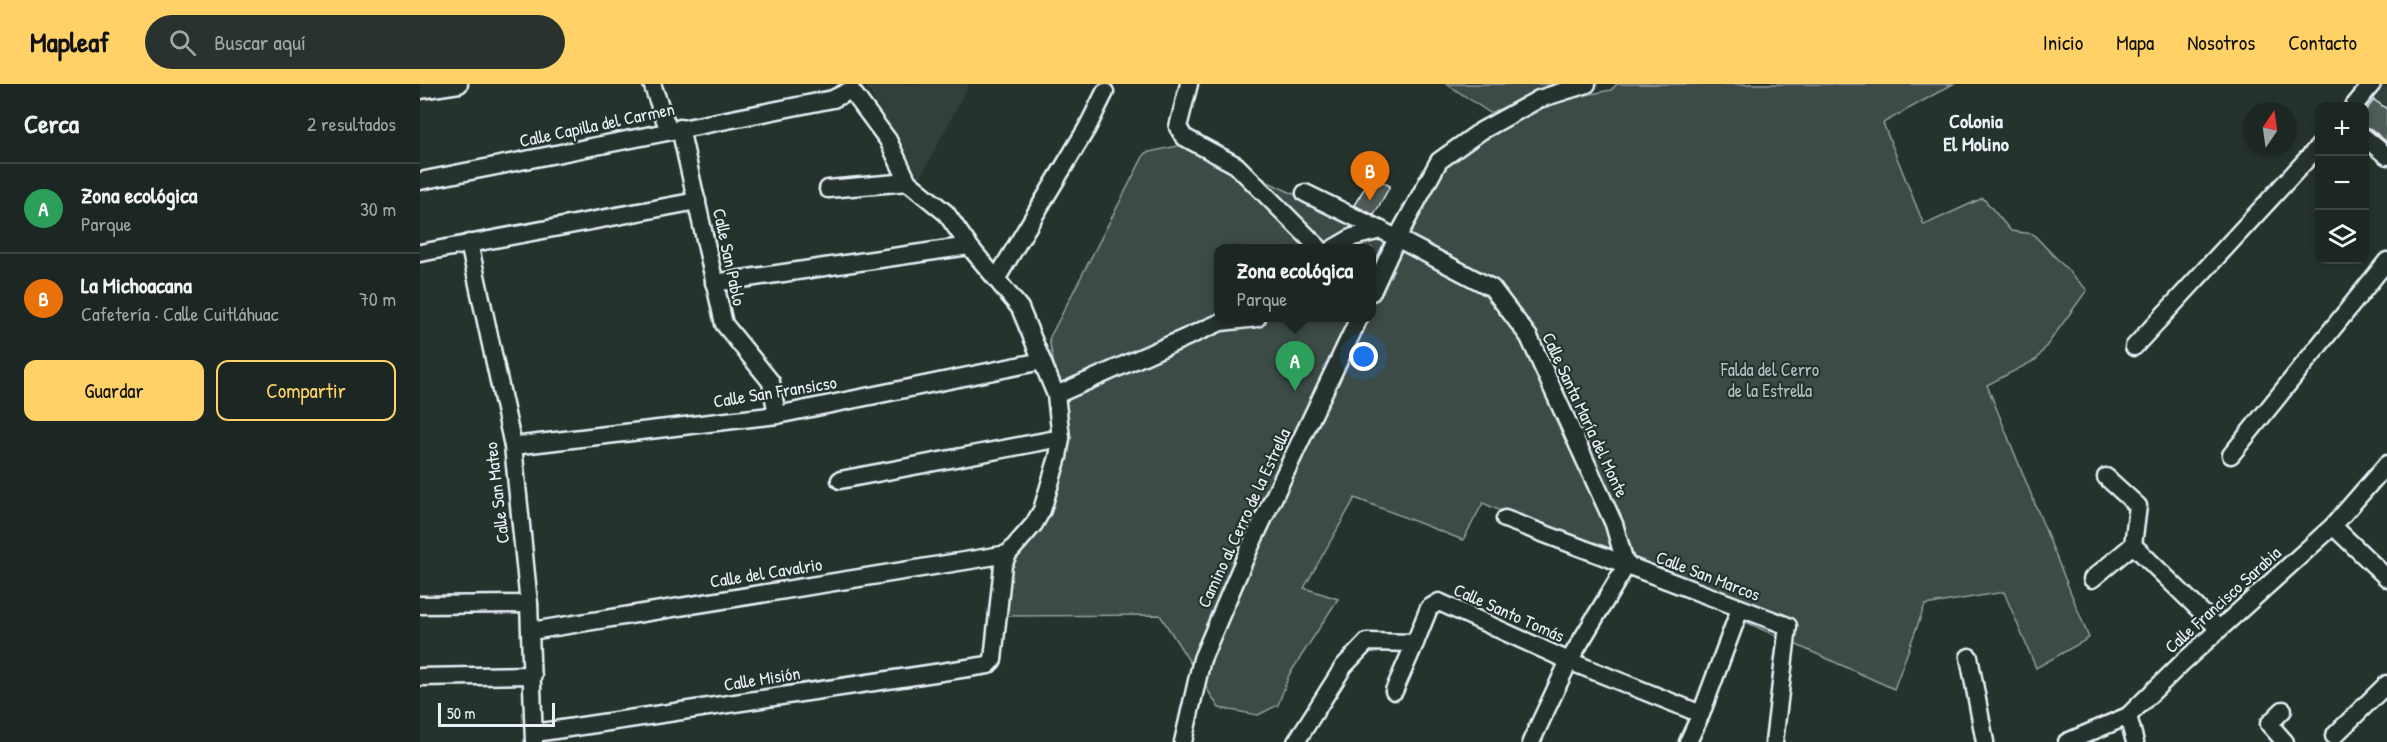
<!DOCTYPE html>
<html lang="es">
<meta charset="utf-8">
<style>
:root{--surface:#1c2622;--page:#29322f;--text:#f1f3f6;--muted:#a0a5a5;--line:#3a4340;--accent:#ffd166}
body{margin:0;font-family:"Patrick Hand",sans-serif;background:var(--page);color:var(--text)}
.controls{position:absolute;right:18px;top:18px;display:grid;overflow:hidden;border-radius:12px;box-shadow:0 3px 9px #0003}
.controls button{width:54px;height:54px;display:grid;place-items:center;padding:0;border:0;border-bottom:2px solid var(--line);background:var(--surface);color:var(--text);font:30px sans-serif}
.compass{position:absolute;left:1823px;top:18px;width:54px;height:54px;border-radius:50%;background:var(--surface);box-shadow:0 3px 9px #0003;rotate:13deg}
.scale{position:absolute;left:18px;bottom:15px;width:117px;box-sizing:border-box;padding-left:6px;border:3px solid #e8f1f8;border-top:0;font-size:16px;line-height:21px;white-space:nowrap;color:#e8f1f8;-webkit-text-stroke:4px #26332d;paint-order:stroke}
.you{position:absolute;left:944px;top:273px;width:21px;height:21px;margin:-15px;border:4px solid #fff;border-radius:50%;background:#1a73e8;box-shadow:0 0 0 9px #1a73e833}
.badge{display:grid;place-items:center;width:39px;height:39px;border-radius:50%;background:var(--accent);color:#fff;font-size:20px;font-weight:700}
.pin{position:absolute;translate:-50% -50px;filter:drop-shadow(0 2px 3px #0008)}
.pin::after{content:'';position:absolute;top:32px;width:21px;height:18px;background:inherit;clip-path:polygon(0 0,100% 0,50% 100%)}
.popup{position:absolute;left:794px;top:160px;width:162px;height:78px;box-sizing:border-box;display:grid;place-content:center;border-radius:12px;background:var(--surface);filter:drop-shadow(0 2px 4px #0005);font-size:20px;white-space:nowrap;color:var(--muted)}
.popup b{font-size:22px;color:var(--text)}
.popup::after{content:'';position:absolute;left:50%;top:100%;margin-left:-12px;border:12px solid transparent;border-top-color:var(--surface)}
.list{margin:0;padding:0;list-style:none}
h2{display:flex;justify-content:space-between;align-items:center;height:78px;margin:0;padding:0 24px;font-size:26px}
h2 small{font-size:20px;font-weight:400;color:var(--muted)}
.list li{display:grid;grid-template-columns:39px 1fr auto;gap:18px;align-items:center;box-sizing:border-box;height:90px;padding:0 24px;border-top:2px solid var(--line)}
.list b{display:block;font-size:22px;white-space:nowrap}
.list p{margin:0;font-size:20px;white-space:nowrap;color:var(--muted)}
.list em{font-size:20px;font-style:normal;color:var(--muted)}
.actions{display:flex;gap:12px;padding:18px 24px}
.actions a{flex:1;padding:14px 0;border:2px solid var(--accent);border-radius:12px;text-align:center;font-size:21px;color:var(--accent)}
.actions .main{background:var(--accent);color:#111}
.icon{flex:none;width:33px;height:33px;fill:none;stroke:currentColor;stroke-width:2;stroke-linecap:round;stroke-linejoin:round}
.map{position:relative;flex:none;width:1967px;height:658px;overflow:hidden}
header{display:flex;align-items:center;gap:36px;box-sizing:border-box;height:84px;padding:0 30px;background:var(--accent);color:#111}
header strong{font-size:28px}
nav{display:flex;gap:33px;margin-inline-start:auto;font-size:21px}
.search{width:420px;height:54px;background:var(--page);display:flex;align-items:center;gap:15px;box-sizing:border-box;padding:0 21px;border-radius:33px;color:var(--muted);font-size:22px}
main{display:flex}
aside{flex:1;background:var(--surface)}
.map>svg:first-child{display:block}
.built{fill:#333f3a}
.green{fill:#3e4b47;stroke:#939ea0;stroke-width:1.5;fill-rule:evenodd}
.building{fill:#505c59;stroke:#e8f1f8;stroke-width:1.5}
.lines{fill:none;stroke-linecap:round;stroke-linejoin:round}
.street-casing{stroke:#e8f1f8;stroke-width:21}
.street{stroke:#26332d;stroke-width:16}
.labels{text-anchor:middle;stroke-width:4.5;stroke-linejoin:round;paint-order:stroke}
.street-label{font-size:18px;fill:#e8f1f8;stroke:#26332d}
.park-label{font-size:18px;fill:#b5bfc3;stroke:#26332d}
.neighbourhood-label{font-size:20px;font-weight:bold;fill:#e8f1f8;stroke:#26332d}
</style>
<header>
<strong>Mapleaf</strong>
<div class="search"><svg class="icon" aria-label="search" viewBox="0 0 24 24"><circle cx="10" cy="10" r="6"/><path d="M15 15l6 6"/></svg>Buscar aquí</div>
<nav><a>Inicio</a><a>Mapa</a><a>Nosotros</a><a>Contacto</a></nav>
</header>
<main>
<aside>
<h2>Cerca<small>2 resultados</small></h2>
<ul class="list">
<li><span class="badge" style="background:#2e9e5b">A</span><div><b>Zona ecológica</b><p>Parque</p></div><em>30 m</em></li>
<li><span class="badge" style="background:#e8710a">B</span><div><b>La Michoacana</b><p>Cafetería · Calle Cuitláhuac</p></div><em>70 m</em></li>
</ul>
<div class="actions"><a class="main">Guardar</a><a>Compartir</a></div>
</aside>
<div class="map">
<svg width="1967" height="658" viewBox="0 0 1967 658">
<rect width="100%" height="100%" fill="#26332d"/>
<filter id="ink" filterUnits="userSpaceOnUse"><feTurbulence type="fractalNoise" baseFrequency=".0167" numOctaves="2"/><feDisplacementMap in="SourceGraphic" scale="12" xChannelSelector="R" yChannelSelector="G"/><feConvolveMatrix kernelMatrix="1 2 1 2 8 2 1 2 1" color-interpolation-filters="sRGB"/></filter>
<g filter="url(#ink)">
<g class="built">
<path d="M445 0H549L500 94Z"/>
<path d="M1964 2 1967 4V25L1954 16Z"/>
</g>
<g class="green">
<path d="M1027 0H1141L1070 29Z"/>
<path d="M1197 0H1533L1463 39 1504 141 1563 114 1591 147 1613 150 1667 206 1617 275 1567 301 1669 554 1616 584 1584 508 1505 521 1474 605 1063 419 1043 456 935 414 884 504 918 515 869 591 858 621 838 631 799 624 740 531 582 532 587 485 649 358 629 255 725 69 767 60 978 159 1015 85 1116 21 1191 6ZM798 164H952V234H798Z"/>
</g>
<g class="building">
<path d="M1954 16 1967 25V58L1951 45 1944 43V28Z"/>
<path d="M952 92 970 102 954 131 934 121Z"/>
</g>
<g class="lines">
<g class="street-casing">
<g id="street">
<path d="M232 0 249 47"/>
<path d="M769 0 758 43 764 53 816 81 899 164"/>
<path d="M0 6 39 0"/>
<path d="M1934 22 1952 0"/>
<path d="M260 44 304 240 351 298 357 331"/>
<path d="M1944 53 1967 72"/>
<path d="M0 97 413 15 431 6"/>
<path d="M408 105 488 98"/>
<path d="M885 109 961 146 1072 204 1109 253 1194 440 1206 482 1149 577 1111 658"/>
<path d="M49 159 93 362 109 520 114 658"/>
<path d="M914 164 933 153 961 146"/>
<path d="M0 169 277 117"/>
<path d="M577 194 667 44 685 8"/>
<path d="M294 199 549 162"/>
<path d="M952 208 977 154 1019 77 1061 47 1119 15 1167 0"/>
<path d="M1714 263 1900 61"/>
<path d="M636 311 801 238 837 234"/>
<path d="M93 362 357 331 622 277"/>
<path d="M1811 371 1967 177"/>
<path d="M1686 393 1718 422 1713 461 1799 545"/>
<path d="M420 396 641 354"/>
<path d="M1085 435 1368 542 1354 658"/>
<path d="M1913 442 1967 494"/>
<path d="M1672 495 1713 461"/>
<path d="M0 521 109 520"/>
<path d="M111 547 588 470"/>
<path d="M1549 573 1565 658"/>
<path d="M0 593 113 591"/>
<path d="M974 607 995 559"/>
<path d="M1863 626 1849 640 1865 658"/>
<path d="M1708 632 1715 658"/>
<path d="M115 649 568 581 573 576 583 481 588 470 614 440 622 426 638 373 641 354 636 311 600 224 549 162 526 129 488 98 468 56 431 6"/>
<path d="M1914 652 1967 600"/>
<path d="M763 658 782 575 829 465 939 234"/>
<path d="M876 658 924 582 947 558 995 559 1009 524 1019 518 1149 577 1281 630"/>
<path d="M1268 658 1281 630 1320 525"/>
<path d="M1647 658 1708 632 1762 579 1913 442 1967 380"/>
</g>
</g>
<use href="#street" class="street"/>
</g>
</g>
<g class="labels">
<g class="street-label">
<text transform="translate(177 41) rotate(-12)" y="6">Calle Capilla del Carmen</text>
<text transform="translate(309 173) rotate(78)" y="6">Calle San Pablo</text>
<text transform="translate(355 308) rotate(-9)" y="6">Calle San Fransicso</text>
<text transform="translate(1165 331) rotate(65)" y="6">Calle Santa María del Monte</text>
<text transform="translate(77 409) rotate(-97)" y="6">Calle San Mateo</text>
<text transform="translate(824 434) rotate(-65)" y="6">Camino al Cerro de la Estrella</text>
<text transform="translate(346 489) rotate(-9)" y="6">Calle del Cavalrio</text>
<text transform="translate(1288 492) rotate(21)" y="6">Calle San Marcos</text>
<text transform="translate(1803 516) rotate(-42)" y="6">Calle Francisco Sarabia</text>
<text transform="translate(1089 529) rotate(24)" y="6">Calle Santo Tomás</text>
<text transform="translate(342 595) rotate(-9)" y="6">Calle Misión</text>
</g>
<g class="park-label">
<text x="1350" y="292">Falda del Cerro<tspan x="1350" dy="21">de la Estrella</tspan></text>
</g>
<g class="neighbourhood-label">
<text x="1556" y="44">Colonia<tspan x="1556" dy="23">El Molino</tspan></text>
</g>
</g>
</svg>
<div class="controls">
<button>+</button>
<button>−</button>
<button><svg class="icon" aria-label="layers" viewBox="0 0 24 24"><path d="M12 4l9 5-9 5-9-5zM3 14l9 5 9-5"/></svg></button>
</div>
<svg class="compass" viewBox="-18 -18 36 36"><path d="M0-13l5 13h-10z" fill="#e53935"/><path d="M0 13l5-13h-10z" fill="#a0a5a5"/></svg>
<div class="scale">50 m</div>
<div class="you"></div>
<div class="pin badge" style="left:875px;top:307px;background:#2e9e5b">A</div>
<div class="popup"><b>Zona ecológica</b>Parque</div>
<div class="pin badge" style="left:950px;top:117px;background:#e8710a">B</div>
</div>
</main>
